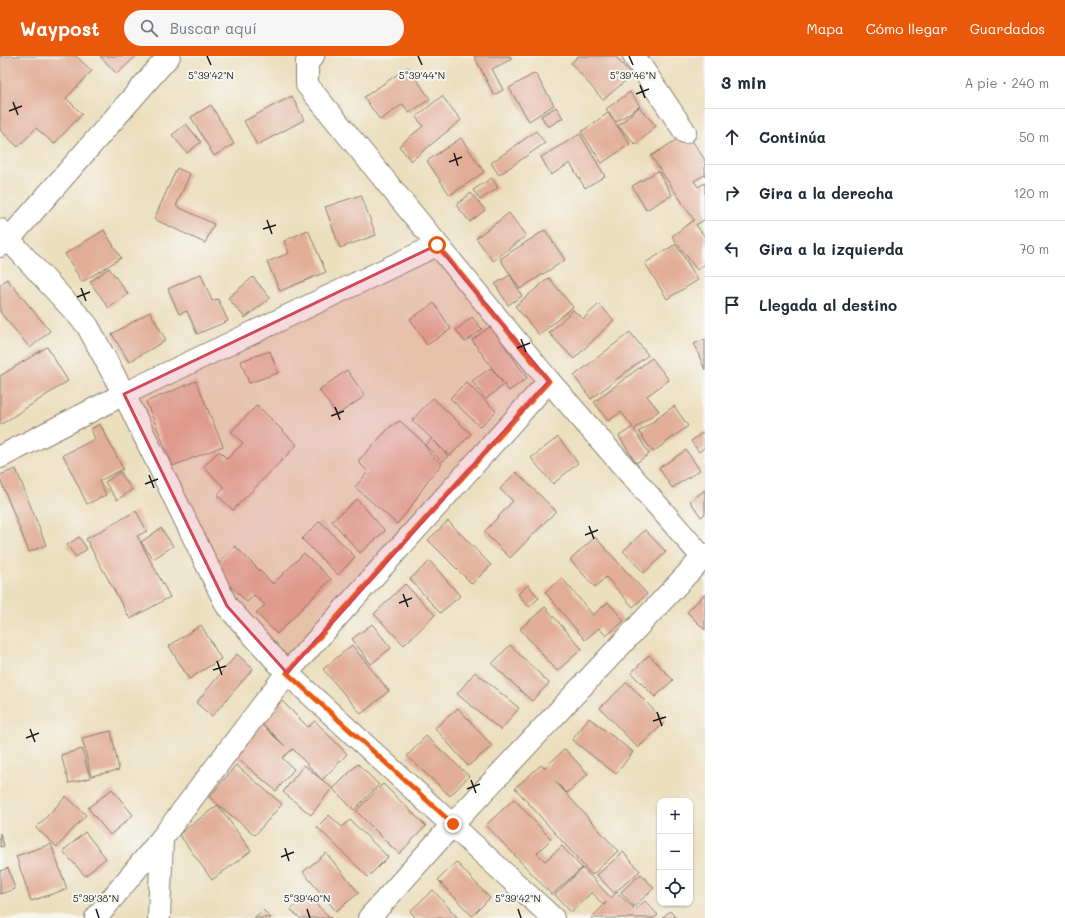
<!DOCTYPE html>
<html lang="es">
<meta charset="utf-8">
<style>
:root{--surface:#fff;--page:#f6f6f7;--text:#1f2937;--muted:#747a83;--line:#e0e1e3;--accent:#ea580c}
body{margin:0;font-family:Mali,sans-serif;background:var(--page);color:var(--text)}
.controls{position:absolute;right:12px;bottom:12px;display:grid;overflow:hidden;border-radius:8px;box-shadow:0 1px 3px #0004}
.controls button{width:36px;height:36px;display:grid;place-items:center;padding:0;border:0;border-bottom:1px solid var(--line);background:var(--surface);color:var(--text);font:20px sans-serif}
.stop{position:absolute;width:12px;height:12px;margin:-9px;border:3px solid #ea580c;border-radius:50%;background:#fff}
.stop.end{background:#ea580c;border-color:#fff;box-shadow:0 1px 4px #0008}
.list{margin:0;padding:0;list-style:none}
h2{display:flex;justify-content:space-between;align-items:center;height:52px;margin:0;padding:0 16px;font-size:17px}
h2 small{font-size:13px;font-weight:400;color:var(--muted)}
.list li{display:grid;grid-template-columns:26px 1fr auto;gap:12px;align-items:center;box-sizing:border-box;height:56px;padding:0 16px;border-top:1px solid var(--line)}
.list b{display:block;font-size:15px;white-space:nowrap}
.list em{font-size:13px;font-style:normal;color:var(--muted)}
.icon{flex:none;width:22px;height:22px;fill:none;stroke:currentColor;stroke-width:2;stroke-linecap:round;stroke-linejoin:round}
.map{position:relative;flex:none;width:705px;height:862px;overflow:hidden}
header{display:flex;align-items:center;gap:24px;box-sizing:border-box;height:56px;padding:0 20px;background:var(--accent);color:#fff}
header strong{font-size:19px}
nav{display:flex;gap:22px;margin-inline-start:auto;font-size:14px}
.search{width:280px;height:36px;background:var(--page);display:flex;align-items:center;gap:10px;box-sizing:border-box;padding:0 14px;border-radius:22px;color:var(--muted);font-size:15px}
main{display:flex}
aside{flex:1;background:var(--surface)}
.map>svg:first-child{display:block}
.building{fill:#e2ad97}
.lines{fill:none;stroke-linecap:round;stroke-linejoin:round}
.minor-casing{stroke:#847e6d;stroke-width:24}
.minor{stroke:#fff;stroke-width:22}
.route{stroke:#ea580c;stroke-width:5}
.marked{fill:#d1495b;fill-opacity:0.2;stroke:#d1495b;stroke-width:3;stroke-linejoin:round}
.ticks{fill:none;stroke:#1c1c1c;stroke-width:1.5}
.ticks-label{font-size:10px;text-anchor:middle;fill:#1c1c1c;stroke:#f6f6f2;stroke-width:4;stroke-linejoin:round;paint-order:stroke}
</style>
<header>
<strong>Waypost</strong>
<div class="search"><svg class="icon" aria-label="search" viewBox="0 0 24 24"><circle cx="10" cy="10" r="6"/><path d="M15 15l6 6"/></svg>Buscar aquí</div>
<nav><a>Mapa</a><a>Cómo llegar</a><a>Guardados</a></nav>
</header>
<main>
<div class="map">
<svg width="705" height="862" viewBox="0 0 705 862">
<rect width="100%" height="100%" fill="#f6f6f2"/>
<filter id="ink" filterUnits="userSpaceOnUse"><feTurbulence type="fractalNoise" baseFrequency=".025" numOctaves="2"/><feDisplacementMap in="SourceGraphic" scale="8" xChannelSelector="R" yChannelSelector="G"/><feConvolveMatrix kernelMatrix="1 2 1 2 8 2 1 2 1" color-interpolation-filters="sRGB"/></filter>
<filter id="wash" filterUnits="userSpaceOnUse"><feTurbulence type="fractalNoise" baseFrequency=".012" numOctaves="4" result="noise"/><feDisplacementMap in="SourceGraphic" scale="16" xChannelSelector="R" yChannelSelector="G"/><feGaussianBlur stdDeviation="0.9" result="paint"/><feColorMatrix in="noise" values="0 0 0 0 0 0 0 0 0 0 0 0 0 0 0 0 0 1.4 0 .05"/><feComposite in="paint" operator="in"/></filter>
<g filter="url(#wash)">
<rect width="100%" height="100%" fill="#ecdfbe"/>
<g id="blocks">
<g class="building">
<path d="M0 0H76L92 15 66 42 82 58 54 88 36 72 18 91 0 74Z"/>
<path d="M100 0H136L117 18Z"/>
<path d="M474 0H510L512 3 492 13 503 34 494 39Z"/>
<path d="M578 0H615L632 19 603 44 571 7Z"/>
<path d="M408 11 430 43 409 57 403 48 380 64 364 41Z"/>
<path d="M535 17 554 49 529 65 509 32Z"/>
<path d="M630 36 640 50 616 66 606 53Z"/>
<path d="M292 40 304 64 257 89 244 65Z"/>
<path d="M442 40 461 64 411 105 399 90 423 70 416 61Z"/>
<path d="M211 49 234 88 214 100 191 61Z"/>
<path d="M556 51 563 62 548 71 541 60Z"/>
<path d="M639 51 656 70 636 89 618 70Z"/>
<path d="M608 57 630 88 602 107 581 76Z"/>
<path d="M186 68 201 86 187 97 172 79Z"/>
<path d="M536 75 545 87 499 119 491 107Z"/>
<path d="M687 77 705 104V119L694 125 698 131 705 127V163L696 169 705 181V208L697 214 672 180 694 164 651 100Z"/>
<path d="M580 78 605 120 585 132 570 107 551 119 541 101Z"/>
<path d="M461 82 484 116 450 139 427 105Z"/>
<path d="M177 112 190 118 176 150 214 168 205 187 154 163Z"/>
<path d="M658 115 672 139 646 154 632 130Z"/>
<path d="M492 122 498 132 480 144 473 134Z"/>
<path d="M471 137 485 154 470 166 456 149Z"/>
<path d="M361 139 376 179 340 192 325 151Z"/>
<path d="M509 157 526 180 493 205 476 182Z"/>
<path d="M104 174 121 202 82 226 65 198Z"/>
<path d="M308 174 326 216 280 235 267 206 289 197 284 185Z"/>
<path d="M545 174 565 204 520 233 500 203Z"/>
<path d="M676 188 698 224 667 243 645 207Z"/>
<path d="M109 212 128 238 109 252 90 226Z"/>
<path d="M201 218 212 245 218 243 228 265 197 278 187 255 179 258 168 233Z"/>
<path d="M510 219 522 240 508 249 495 228Z"/>
<path d="M253 221 270 242 245 262 228 242Z"/>
<path d="M549 222 573 251 539 279 515 250Z"/>
<path d="M7 223 50 275 30 292 0 256V229Z"/>
<path d="M434 247 451 273 427 289 410 263Z"/>
<path d="M599 248 614 264 574 303 549 277 573 254 583 263Z"/>
<path d="M150 256 166 284 129 306 112 278Z"/>
<path d="M472 261 482 273 465 286 456 274Z"/>
<path d="M491 270 527 322 509 335 472 284Z"/>
<path d="M630 276 648 299 591 343 574 320Z"/>
<path d="M705 283V314L694 288Z"/>
<path d="M47 291 68 325 0 369V320Z"/>
<path d="M270 295 278 317 249 327 241 305Z"/>
<path d="M652 302 669 324 647 340 659 355 634 373 649 398 636 407 619 380 633 371 621 356 608 365 594 346Z"/>
<path d="M491 312 504 329 486 343 472 325Z"/>
<path d="M347 314 365 340 337 359 319 334Z"/>
<path d="M196 325 223 390 173 410 146 346Z"/>
<path d="M466 326 496 355 480 371 450 342Z"/>
<path d="M433 342 471 378 450 400 433 384 448 400 442 406 425 389 432 383 412 364Z"/>
<path d="M257 349 297 389 233 454 217 439 225 432 203 411 219 395 227 403 243 387 231 376Z"/>
<path d="M674 350 688 370 653 396 639 376Z"/>
<path d="M400 365 422 385 430 398 442 408 428 424 411 451 397 468 355 431 368 416 358 405 390 371Z"/>
<path d="M100 368 123 413 99 425 106 439 87 448 63 399 95 383 91 373Z"/>
<path d="M705 375V391L699 396 691 385Z"/>
<path d="M558 381 578 407 553 428 531 402Z"/>
<path d="M686 394 700 414 672 432 659 412Z"/>
<path d="M16 413 46 489 29 496 0 423V419Z"/>
<path d="M120 416 132 434 117 444 105 426Z"/>
<path d="M516 416 556 455 510 502 484 476 513 445 500 433Z"/>
<path d="M705 434V458L701 461 690 445Z"/>
<path d="M357 443 385 475 360 497 332 465Z"/>
<path d="M136 455 147 475 137 480 170 541 130 563 86 483Z"/>
<path d="M320 465 355 501 338 519 302 483Z"/>
<path d="M448 465 491 509 472 528 428 484Z"/>
<path d="M161 472 173 490 153 503 141 486Z"/>
<path d="M645 474 666 496 644 517 623 495Z"/>
<path d="M79 481 87 493 76 501 67 489Z"/>
<path d="M595 481 647 538 633 551 606 521 595 531 570 504Z"/>
<path d="M235 490 273 528 304 497 331 523 277 578 256 557 265 549 254 539 247 546 213 513Z"/>
<path d="M430 505 460 540 440 557 410 523Z"/>
<path d="M562 522 593 559 608 546 624 565 606 580 599 572 585 584 545 536Z"/>
<path d="M405 528 435 559 404 589 374 558Z"/>
<path d="M528 529 539 542 529 551 518 538Z"/>
<path d="M705 538V574L687 556Z"/>
<path d="M545 551 582 593 557 615 520 573Z"/>
<path d="M372 568 391 592 371 608 352 583Z"/>
<path d="M201 569 221 603 189 623 169 590Z"/>
<path d="M352 589 389 635 361 658 323 613Z"/>
<path d="M510 589 549 627 532 645 492 608Z"/>
<path d="M237 598 253 613 212 660 196 647Z"/>
<path d="M649 599 673 624 655 641 631 617Z"/>
<path d="M475 616 519 652 501 674 457 638Z"/>
<path d="M627 626 665 666 638 692 600 652Z"/>
<path d="M282 645 308 671 315 665 347 698 322 724 293 693 282 702 294 713 276 735 230 696 256 664 285 690 261 666Z"/>
<path d="M458 652 492 690 468 710 435 672Z"/>
<path d="M589 662 633 696 616 718 572 684Z"/>
<path d="M111 675 119 714 91 720 82 682Z"/>
<path d="M426 680 469 720 450 740 407 700Z"/>
<path d="M82 693 90 722 69 727 61 699Z"/>
<path d="M565 693 588 718 567 737 555 725 618 795 592 819 515 732 541 709 544 712Z"/>
<path d="M358 708 379 729 354 754 333 733Z"/>
<path d="M236 709 282 748 255 779 209 741Z"/>
<path d="M304 709 332 732 311 759 283 736Z"/>
<path d="M383 728 426 770 399 798 356 755Z"/>
<path d="M112 733 133 759 110 779 88 752Z"/>
<path d="M66 740 86 759 57 791 36 772Z"/>
<path d="M514 743 551 783 537 797 545 805 562 790 582 812 552 839 486 769Z"/>
<path d="M218 749 251 795 212 824 179 778Z"/>
<path d="M329 759 342 771 350 764 388 801 368 821 317 771Z"/>
<path d="M85 776 106 802 85 820 63 795Z"/>
<path d="M0 777 4 790 0 791Z"/>
<path d="M51 788 67 833 31 845 16 800Z"/>
<path d="M623 796 640 815 614 837 597 819Z"/>
<path d="M326 797 359 837 336 855 303 816Z"/>
<path d="M456 806 490 842 472 860 438 824Z"/>
<path d="M8 812 15 833 0 838V815Z"/>
<path d="M583 812 611 842 617 836 635 854 645 845 658 859 654 862H591L607 846 603 849 592 836 571 856 555 839Z"/>
<path d="M641 818 654 832 634 851 621 836Z"/>
<path d="M433 834 458 862H416L410 855Z"/>
<path d="M306 839 331 862H300L291 854Z"/>
<path d="M263 854 271 862H254Z"/>
<path d="M670 855 676 862H662Z"/>
</g>
</g>
</g>
<g filter="url(#ink)">
<use href="#blocks" fill-opacity="0" stroke="#847e6d" stroke-width="1"/>
<g class="lines">
<g class="minor-casing">
<g id="minor">
<path d="M313 0 307 6V29L549 325 705 504"/>
<path d="M634 0 685 76"/>
<path d="M0 174 87 269 124 338 227 550 287 617 553 862"/>
<path d="M0 190 9 183 169 0"/>
<path d="M0 401 124 338 437 189"/>
<path d="M96 862 162 782 287 617 549 325"/>
<path d="M159 862 162 782"/>
<path d="M369 862 453 768 705 499"/>
</g>
</g>
<use href="#minor" class="minor"/>
</g>
</g>
<g class="lines" filter="url(#ink)">
<path class="route" d="M437 189 549 325 287 617 453 768"/>
</g>
<path class="marked" d="M437 189 549 325 287 617 227 550 124 338Z"/>
<path class="ticks" d="M207 0 211 9M418 0 422 9M629 0 633 9M640 29 645 42M636 38 649 33M13 46 18 59M9 55 22 50M454 97 458 110M449 106 462 101M267 164 272 178M263 173 276 169M81 232 86 245M77 241 90 236M521 283 526 296M517 292 530 287M335 351 340 364M331 360 344 355M149 419 154 432M145 428 158 423M589 470 594 483M585 479 598 474M403 538 408 551M399 547 412 542M217 605 222 619M213 614 226 610M657 656 662 670M653 665 666 661M30 673 35 686M26 682 39 677M471 724 476 737M467 733 480 728M285 792 289 805M281 801 294 796M96 853 99 862M307 853 310 862M518 853 521 862"/>
<g class="ticks-label">
<text x="211" y="23">5°39'42"N</text>
<text x="422" y="23">5°39'44"N</text>
<text x="633" y="23">5°39'46"N</text>
<text x="96" y="846">5°39'38"N</text>
<text x="307" y="846">5°39'40"N</text>
<text x="518" y="846">5°39'42"N</text>
</g>
</svg>
<div class="controls">
<button>+</button>
<button>−</button>
<button><svg class="icon" aria-label="locate" viewBox="0 0 24 24"><circle cx="12" cy="12" r="6"/><path d="M12 2v4M12 18v4M2 12h4M18 12h4"/></svg></button>
</div>
<div class="stop" style="left:437px;top:189px"></div>
<div class="stop end" style="left:453px;top:768px"></div>
</div>
<aside>
<h2>3 min<small>A pie · 240 m</small></h2>
<ul class="list">
<li><svg class="icon" aria-label="ahead" viewBox="0 0 24 24"><path d="M12 20V5M6 11l6-6 6 6"/></svg><div><b>Continúa</b></div><em>50 m</em></li>
<li><svg class="icon" aria-label="right" viewBox="0 0 24 24"><path d="M7 20v-9h11M14 6l5 5-5 5"/></svg><div><b>Gira a la derecha</b></div><em>120 m</em></li>
<li><svg class="icon" aria-label="left" viewBox="0 0 24 24"><path d="M17 20v-9H6M10 6l-5 5 5 5"/></svg><div><b>Gira a la izquierda</b></div><em>70 m</em></li>
<li><svg class="icon" aria-label="arrive" viewBox="0 0 24 24"><path d="M6 21V4h12l-3 4 3 4H6"/></svg><div><b>Llegada al destino</b></div></li>
</ul>
</aside>
</main>
